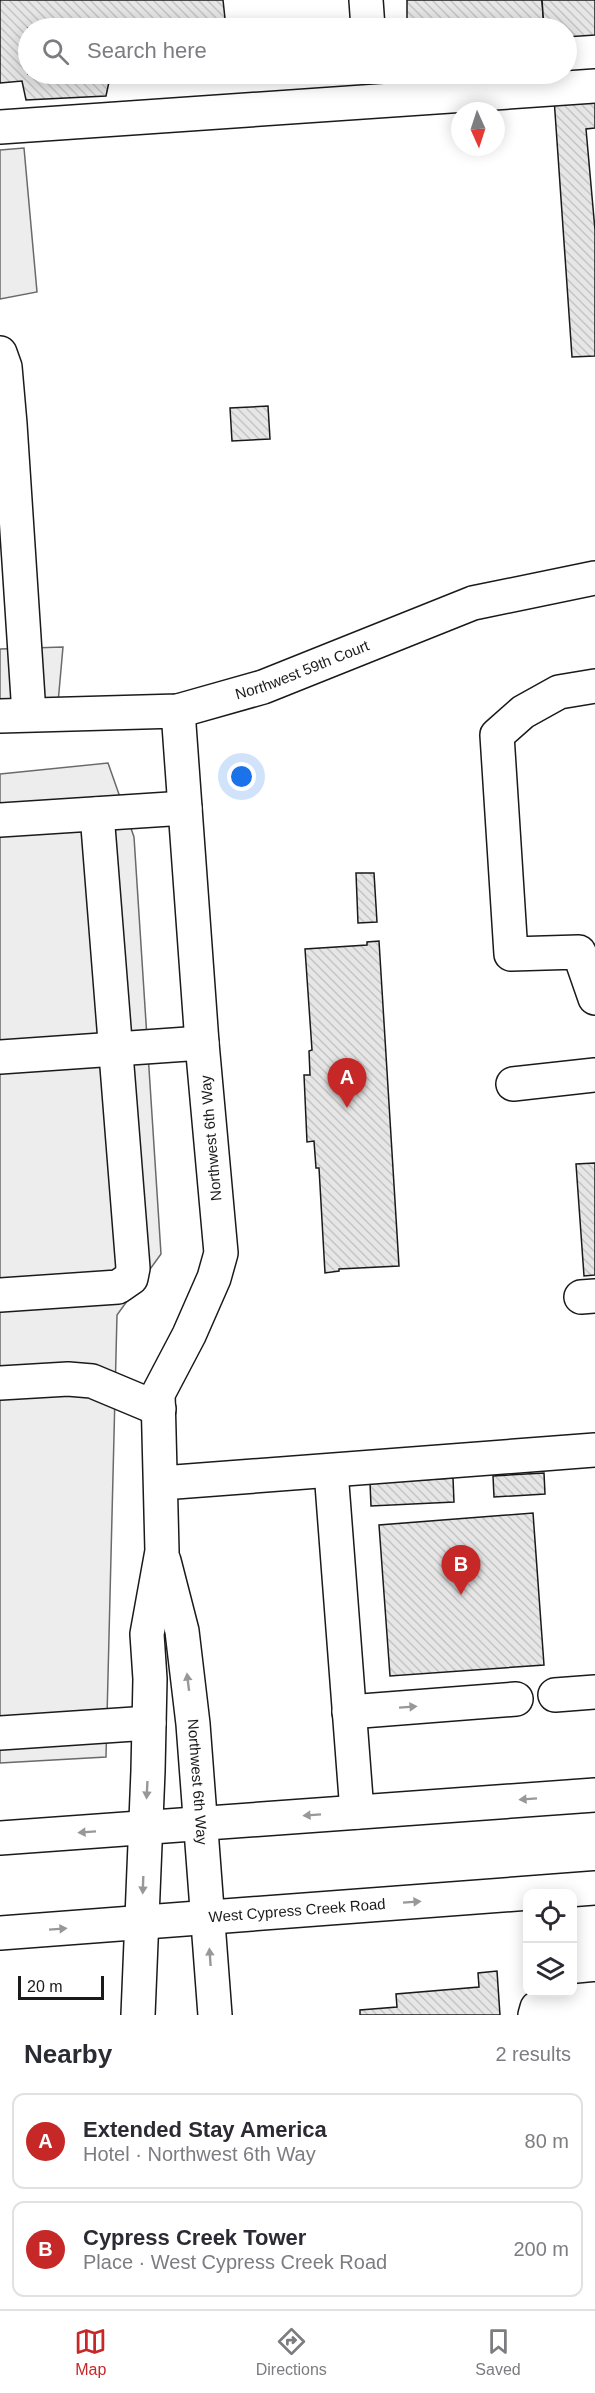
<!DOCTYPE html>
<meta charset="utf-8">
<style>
:root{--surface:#fff;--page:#f2f2f3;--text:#2b2b33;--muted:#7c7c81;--line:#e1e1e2;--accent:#c62828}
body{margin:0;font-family:Helvetica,sans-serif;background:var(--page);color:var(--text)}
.controls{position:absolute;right:18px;bottom:18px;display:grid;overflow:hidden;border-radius:12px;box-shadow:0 3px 15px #0003}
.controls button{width:54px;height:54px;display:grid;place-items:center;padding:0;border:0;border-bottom:2px solid var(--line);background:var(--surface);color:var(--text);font:30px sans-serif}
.compass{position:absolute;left:451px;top:102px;width:54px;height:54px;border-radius:50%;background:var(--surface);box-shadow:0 3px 15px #0003;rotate:177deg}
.scale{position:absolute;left:18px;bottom:15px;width:86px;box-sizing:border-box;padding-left:6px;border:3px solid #1a1a1a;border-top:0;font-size:16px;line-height:21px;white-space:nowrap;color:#1a1a1a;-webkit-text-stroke:4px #fff;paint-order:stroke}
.you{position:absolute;left:242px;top:777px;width:21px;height:21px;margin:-15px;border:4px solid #fff;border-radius:50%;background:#1a73e8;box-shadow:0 0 0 9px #1a73e833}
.badge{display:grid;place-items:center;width:39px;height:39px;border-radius:50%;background:var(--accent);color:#fff;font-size:20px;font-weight:700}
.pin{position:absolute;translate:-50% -50px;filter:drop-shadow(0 2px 3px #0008)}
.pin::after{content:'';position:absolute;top:32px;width:21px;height:18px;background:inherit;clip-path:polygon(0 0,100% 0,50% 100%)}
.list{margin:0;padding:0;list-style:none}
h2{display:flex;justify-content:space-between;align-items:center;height:78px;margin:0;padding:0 24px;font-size:26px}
h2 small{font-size:20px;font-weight:400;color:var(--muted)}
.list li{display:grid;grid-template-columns:39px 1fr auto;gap:18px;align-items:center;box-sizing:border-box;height:96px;margin:0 12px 12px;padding:0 12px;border:2px solid var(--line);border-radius:12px}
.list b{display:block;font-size:22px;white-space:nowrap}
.list p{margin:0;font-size:20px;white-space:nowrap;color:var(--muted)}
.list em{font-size:20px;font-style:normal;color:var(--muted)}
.icon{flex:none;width:33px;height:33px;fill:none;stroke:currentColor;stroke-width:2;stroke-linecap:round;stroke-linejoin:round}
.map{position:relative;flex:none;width:595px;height:2015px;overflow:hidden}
.search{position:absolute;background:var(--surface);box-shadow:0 3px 15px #0003;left:18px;right:18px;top:18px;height:66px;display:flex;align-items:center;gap:15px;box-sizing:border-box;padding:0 21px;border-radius:33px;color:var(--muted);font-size:22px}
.sheet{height:294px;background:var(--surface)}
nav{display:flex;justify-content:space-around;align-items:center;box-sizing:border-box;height:84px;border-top:2px solid var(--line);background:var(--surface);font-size:16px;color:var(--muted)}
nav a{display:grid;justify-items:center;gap:3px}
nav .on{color:var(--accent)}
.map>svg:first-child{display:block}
.built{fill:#ededed;stroke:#6a6a6a;stroke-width:1.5}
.building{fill:url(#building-back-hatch);stroke:#1a1a1a;stroke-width:1.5}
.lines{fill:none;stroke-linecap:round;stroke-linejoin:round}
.minor-casing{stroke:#1a1a1a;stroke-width:36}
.major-casing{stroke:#1a1a1a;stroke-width:36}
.minor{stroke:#fff;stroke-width:33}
.major{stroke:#fff;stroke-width:33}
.oneway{fill:#989898}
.labels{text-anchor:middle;stroke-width:4.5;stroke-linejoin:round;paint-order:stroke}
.street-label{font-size:15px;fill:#1a1a1a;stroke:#fff}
</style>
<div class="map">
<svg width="595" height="2015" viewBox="0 0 595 2015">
<defs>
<pattern id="building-back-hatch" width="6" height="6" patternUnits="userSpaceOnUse" patternTransform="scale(1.5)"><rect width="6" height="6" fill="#e6e6e6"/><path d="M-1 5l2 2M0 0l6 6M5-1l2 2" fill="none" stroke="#c5c5c5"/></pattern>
</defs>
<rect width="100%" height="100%" fill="#fff"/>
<g class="built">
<path d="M24 148 37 292 0 299V150Z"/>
<path d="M63 647 58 703 0 704V649Z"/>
<path d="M108 763 134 837 161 1254 117 1315 106 1757 0 1763V774Z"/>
</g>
<g class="building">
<path d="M0 0H223L226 28H28V74H156L110 77 106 96 26 100 22 81 0 83Z"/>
<path d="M407 0H542L544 28H407Z"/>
<path d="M542 0H595V35L566 37V28H544Z"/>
<path d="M595 95V128L586 129 595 230V356L572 357 554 98Z"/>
<path d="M268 406 270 439 232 441 230 408Z"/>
<path d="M356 873H374L377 922 358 923Z"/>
<path d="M379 941 399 1266 339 1269V1271L325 1273 319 1168H316L314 1141 307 1142 304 1075H310L309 1051 312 1050 305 949 367 945V942Z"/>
<path d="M595 1163V1275L584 1276 576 1164Z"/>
<path d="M544 1473 545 1494 494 1497 493 1476Z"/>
<path d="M453 1478 454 1502 371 1506 370 1483Z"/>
<path d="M533 1513 544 1665 390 1676 379 1525Z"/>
<path d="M497 1971 500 2015H360V2010L397 2007 396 1994 479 1987 478 1973Z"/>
</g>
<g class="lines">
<g class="minor-casing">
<g id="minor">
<path d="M366 0 368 28"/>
<path d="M0 127 595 86"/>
<path d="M0 353 5 367 10 424 29 714"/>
<path d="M595 686 559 692 523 712 497 735 511 954 579 952 595 998"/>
<path id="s1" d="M0 716 178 711 263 687 473 603 595 578"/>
<path d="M0 820 185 808"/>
<path d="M0 1057 202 1043"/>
<path d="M513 1084 595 1075"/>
<path d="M0 1295 118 1287 131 1278 133 1268 97 814"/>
<path d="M581 1297 595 1296"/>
<path d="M0 1383 68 1379 92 1381 159 1409"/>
<path d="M331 1471 357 1812"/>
<path d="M162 1483 595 1450"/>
<path id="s2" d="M164 1561 182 1631 193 1724 215 2015"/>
<path d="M555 1695 595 1692"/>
<path d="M349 1712 516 1699"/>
<path d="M0 1733 149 1723"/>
<path d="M138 2015 148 1771 150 1679 147 1634 162 1551 158 1394 189 1335 214 1278 221 1253 202 1043 178 711"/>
<path d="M535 2015 537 2008 543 2004 595 1999"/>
</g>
</g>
<g class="major-casing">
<g id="major">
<path d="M0 1838 595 1795"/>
<path id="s3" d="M0 1933 595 1888"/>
</g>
</g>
<use href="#minor" class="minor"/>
<use href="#major" class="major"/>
</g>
<defs><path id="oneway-solid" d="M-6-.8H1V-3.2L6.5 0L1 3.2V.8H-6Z" transform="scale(1.5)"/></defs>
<g class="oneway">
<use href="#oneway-solid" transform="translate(188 1682) rotate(-97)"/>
<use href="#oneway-solid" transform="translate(408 1707) rotate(-4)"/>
<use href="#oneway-solid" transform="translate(147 1790) rotate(93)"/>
<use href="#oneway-solid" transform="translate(528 1799) rotate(176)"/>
<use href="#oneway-solid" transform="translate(312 1815) rotate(176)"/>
<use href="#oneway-solid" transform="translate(87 1832) rotate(176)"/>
<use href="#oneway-solid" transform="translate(143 1885) rotate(92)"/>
<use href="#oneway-solid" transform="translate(412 1902) rotate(-4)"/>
<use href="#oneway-solid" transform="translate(58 1929) rotate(-4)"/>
<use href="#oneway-solid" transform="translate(210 1957) rotate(-94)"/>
</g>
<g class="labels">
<g class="street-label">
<text dy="5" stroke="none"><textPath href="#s1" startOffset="309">Northwest 59th Court</textPath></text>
<text transform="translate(211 1138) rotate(-95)" y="5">Northwest 6th Way</text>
<text dy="5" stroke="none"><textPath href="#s2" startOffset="224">Northwest 6th Way</textPath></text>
<text dy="5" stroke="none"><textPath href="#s3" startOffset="298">West Cypress Creek Road</textPath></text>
</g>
</g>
</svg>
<div class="controls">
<button><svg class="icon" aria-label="locate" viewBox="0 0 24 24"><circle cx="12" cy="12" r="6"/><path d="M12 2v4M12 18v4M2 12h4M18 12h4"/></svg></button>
<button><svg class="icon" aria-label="layers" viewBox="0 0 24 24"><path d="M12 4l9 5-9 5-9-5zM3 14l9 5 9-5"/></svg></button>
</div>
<svg class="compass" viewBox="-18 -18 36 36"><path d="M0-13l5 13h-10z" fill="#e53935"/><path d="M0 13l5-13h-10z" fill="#7c7c81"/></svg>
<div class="scale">20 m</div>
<div class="you"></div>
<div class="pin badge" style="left:347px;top:1108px">A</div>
<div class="pin badge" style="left:461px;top:1595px">B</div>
<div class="search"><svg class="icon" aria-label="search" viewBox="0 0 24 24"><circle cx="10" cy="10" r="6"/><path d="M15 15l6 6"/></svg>Search here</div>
</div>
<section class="sheet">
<h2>Nearby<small>2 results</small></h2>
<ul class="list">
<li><span class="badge">A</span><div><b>Extended Stay America</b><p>Hotel · Northwest 6th Way</p></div><em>80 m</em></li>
<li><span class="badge">B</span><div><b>Cypress Creek Tower</b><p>Place · West Cypress Creek Road</p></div><em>200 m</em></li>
</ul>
</section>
<nav>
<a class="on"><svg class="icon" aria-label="map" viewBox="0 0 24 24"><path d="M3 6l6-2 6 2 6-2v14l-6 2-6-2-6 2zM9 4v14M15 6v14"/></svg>Map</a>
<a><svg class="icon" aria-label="directions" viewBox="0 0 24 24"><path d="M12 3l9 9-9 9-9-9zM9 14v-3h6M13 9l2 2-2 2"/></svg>Directions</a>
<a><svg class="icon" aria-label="saved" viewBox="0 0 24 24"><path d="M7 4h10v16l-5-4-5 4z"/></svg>Saved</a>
</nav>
